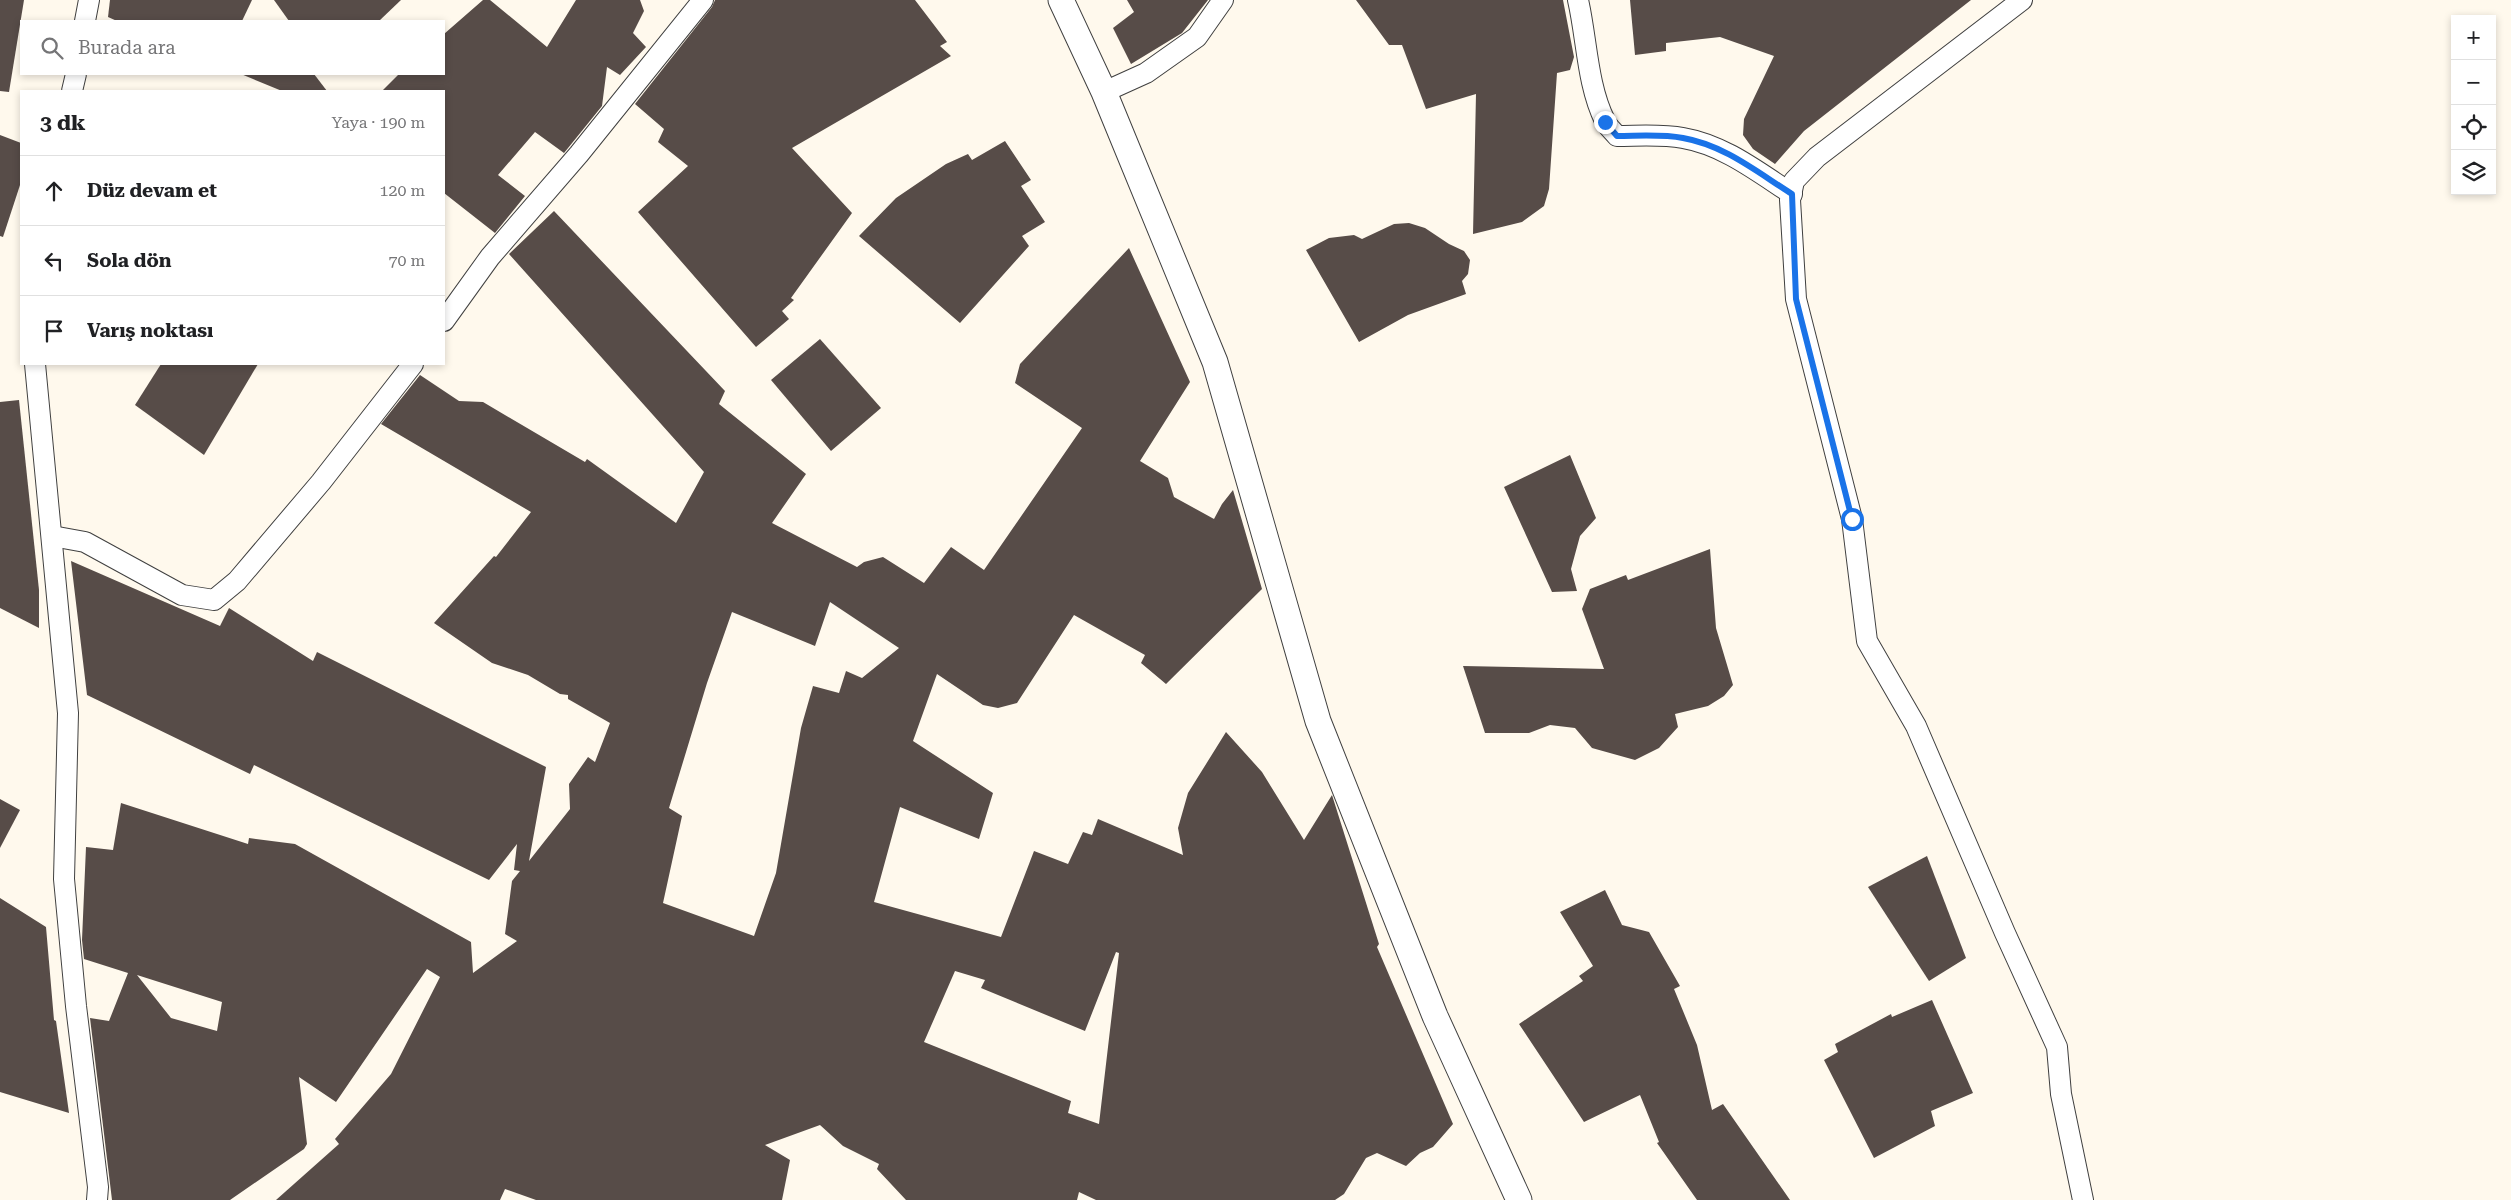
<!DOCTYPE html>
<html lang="tr">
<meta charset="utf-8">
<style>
:root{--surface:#fff;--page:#f6f6f6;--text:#202124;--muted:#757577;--line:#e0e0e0}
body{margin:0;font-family:"Roboto Serif",serif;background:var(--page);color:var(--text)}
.controls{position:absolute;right:15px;top:15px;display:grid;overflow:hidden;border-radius:0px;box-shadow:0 2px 8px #0003}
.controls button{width:45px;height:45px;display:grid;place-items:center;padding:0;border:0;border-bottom:1px solid var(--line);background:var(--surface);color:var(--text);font:25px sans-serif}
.stop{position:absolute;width:15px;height:15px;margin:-11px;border:4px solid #1a73e8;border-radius:50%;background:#fff}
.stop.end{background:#1a73e8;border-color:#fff;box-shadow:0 1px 5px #0008}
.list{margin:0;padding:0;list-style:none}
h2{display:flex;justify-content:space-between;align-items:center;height:65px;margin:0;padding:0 20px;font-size:21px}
h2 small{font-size:16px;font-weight:400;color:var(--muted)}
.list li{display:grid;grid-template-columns:32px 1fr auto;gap:15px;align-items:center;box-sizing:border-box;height:70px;padding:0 20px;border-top:1px solid var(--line)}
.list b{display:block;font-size:19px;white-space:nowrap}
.list em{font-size:16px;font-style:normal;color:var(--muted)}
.icon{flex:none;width:28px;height:28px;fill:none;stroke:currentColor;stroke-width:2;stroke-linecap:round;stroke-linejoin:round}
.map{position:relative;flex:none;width:2511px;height:1200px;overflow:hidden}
.search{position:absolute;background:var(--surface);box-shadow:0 2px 8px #0003;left:20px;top:20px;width:425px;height:55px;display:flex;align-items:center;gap:12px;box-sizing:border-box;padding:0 18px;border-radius:0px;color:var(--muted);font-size:19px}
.panel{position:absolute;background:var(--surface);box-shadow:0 2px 8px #0003;left:20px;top:90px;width:425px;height:275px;border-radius:0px}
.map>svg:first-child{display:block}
.building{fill:#574c48;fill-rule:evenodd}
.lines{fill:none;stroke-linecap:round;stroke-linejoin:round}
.minor-casing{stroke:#404040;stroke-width:22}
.tertiary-casing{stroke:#404040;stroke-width:27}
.minor{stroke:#fff;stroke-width:20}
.tertiary{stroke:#fff;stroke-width:25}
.route{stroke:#1a73e8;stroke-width:6}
</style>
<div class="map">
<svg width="2511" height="1200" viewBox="0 0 2511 1200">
<rect width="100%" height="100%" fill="#fff9ed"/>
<g class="building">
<path d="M0 0H24L9 92 0 91Z"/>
<path d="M110 0H252L242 21H117L108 17Z"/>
<path d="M274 0H401L379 21H289Z"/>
<path d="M483 0H490L547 47 576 0H640L644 11 633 33 646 47 620 75 607 67 602 106 564 153 535 132 498 175 525 196 495 233 444 193V91H382L399 74H444V34Z"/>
<path d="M715 0H915L947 42 940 46 951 56 792 148 852 213 791 298 794 300 782 311 789 319 756 347 638 212 688 166 658 142 664 129 635 104 712 7Z"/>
<path d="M1127 0H1208L1182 33 1131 64 1113 28 1134 12Z"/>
<path d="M1356 0H1563L1574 57 1570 70 1557 73 1549 189 1544 206 1522 222 1473 234 1476 94 1426 109 1402 45H1389Z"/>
<path d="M1630 0H1971L1804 131 1775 164 1753 149 1743 135 1744 119 1774 56 1720 37 1666 43V51L1635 55Z"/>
<path d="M241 74H314L327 91H282Z"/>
<path d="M0 135 21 143V182L3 237 0 236Z"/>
<path d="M1005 141 1031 180 1021 186 1045 222 1022 236 1029 246 960 323 859 236 896 198 946 164 968 154 972 160Z"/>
<path d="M554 211 725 391 719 404 806 474 772 523 857 567 864 562 883 557 924 583 951 547 984 570 1082 428 1015 383 1020 364 1129 248 1190 382 1140 461 1168 478 1174 497 1214 519 1222 504 1233 490 1262 589 1166 684 1141 663 1145 655 1074 615 1017 703 998 708 983 705 937 674 913 741 993 793 979 839 900 807 874 902 1001 937 1034 851 1068 864 1083 832 1092 835 1098 819 1183 855 1178 828 1188 793 1226 732 1262 772 1304 840 1332 795 1379 944 1377 947 1453 1124 1433 1147 1420 1153 1406 1166 1377 1153 1366 1158 1344 1194 1335 1200H1096L1079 1192 1077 1200H906L877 1169 879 1164 843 1146 820 1125 765 1145 790 1160 782 1200H536L505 1189 500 1200H276L339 1144 335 1139 391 1074 440 977 427 969 336 1102 299 1077 307 1144 304 1149 230 1200H112L90 1018 109 1021 128 973 84 959 82 940 86 847 113 850 121 803 248 844 249 838 295 844 471 942 473 973 517 941 505 934 512 881 520 871 514 870 517 844 489 880 254 765 250 774 87 695 71 561 220 626 229 608 313 661 317 652 546 767 529 861 570 809 569 784 588 757 595 762 610 723 568 699V695L560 694 528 675 492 663 434 623 494 556 496 557 531 512 381 424 420 375 459 401 483 402 585 462 587 459 676 523 704 472 509 254ZM830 602 899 648 862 678 846 671 839 693 813 686 801 728 776 873 754 936 663 903 682 816 669 808 707 683 732 612 815 646ZM1116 952 1119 953 1099 1124 1068 1113 1071 1101 924 1042 955 971 985 980 981 988 1085 1031ZM137 975 222 1002 217 1031 171 1018Z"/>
<path d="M1409 223 1425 228 1449 244 1464 251 1470 260 1468 274 1462 281 1466 294 1408 315 1359 342 1306 250 1329 238 1354 235 1362 239 1394 224Z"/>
<path d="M820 339 881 408 831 451 771 380Z"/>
<path d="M161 364H258L204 455 135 405Z"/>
<path d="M19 400 39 590V628L0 608V402Z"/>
<path d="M1570 455 1596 518 1580 536 1571 569 1577 591 1552 592 1504 487Z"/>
<path d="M1710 549 1716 628 1733 685 1724 696 1708 706 1675 714 1678 727 1659 748 1635 760 1592 748 1575 728 1550 725 1529 733H1485L1463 666 1604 669 1582 609 1590 589 1626 575 1628 580Z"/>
<path d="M0 799 20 810 0 848Z"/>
<path d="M1927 856 1966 958 1929 981 1868 887Z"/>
<path d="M1605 890 1622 925 1649 932 1680 986 1674 989 1697 1045 1712 1110 1723 1104 1790 1200H1697L1657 1143 1659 1142 1640 1095 1584 1122 1519 1024 1583 981 1579 976 1593 966 1560 912Z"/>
<path d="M0 898 46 927 54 1020 56 1021 69 1113 0 1092Z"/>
<path d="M1932 1000 1973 1093 1931 1111 1935 1126 1874 1158 1824 1060 1838 1052 1835 1044 1891 1014 1892 1017Z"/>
</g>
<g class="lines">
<g class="minor-casing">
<g id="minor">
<path d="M1578 0C1587 39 1587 85 1605 121 1607 126 1613 131 1617 136 1638 136 1662 134 1683 138 1724 145 1758 172 1792 194"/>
<path d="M2022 0 1817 157 1794 181 1790 200 1796 299 1852 519 1867 641 1916 726 2005 933 2057 1047 2061 1094 2083 1200"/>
<path d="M85 21 89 0"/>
<path d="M72 91 76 74"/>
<path d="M1104 92 1146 73 1197 37 1223 0"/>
<path d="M444 321 490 257 579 154 703 0"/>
<path d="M35 364 68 713 64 879 76 1006 98 1187 97 1200"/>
<path d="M52 536 85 542 182 595 214 600 237 581 321 482 413 364"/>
</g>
</g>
<g class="tertiary-casing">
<path id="tertiary" d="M1061 0 1104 92 1215 362 1318 721 1435 1016 1519 1200"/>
</g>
<use href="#minor" class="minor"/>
<use href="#tertiary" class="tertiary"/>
</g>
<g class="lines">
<path class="route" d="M1605 122 1617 136C1638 136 1662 134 1683 138 1724 145 1757 172 1792 194L1796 299 1852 519"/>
</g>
</svg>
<div class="controls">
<button>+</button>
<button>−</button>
<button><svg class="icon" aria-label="locate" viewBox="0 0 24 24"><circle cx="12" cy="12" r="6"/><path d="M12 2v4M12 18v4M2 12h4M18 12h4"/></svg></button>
<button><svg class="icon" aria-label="layers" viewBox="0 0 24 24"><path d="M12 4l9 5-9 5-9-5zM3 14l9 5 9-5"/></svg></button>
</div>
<div class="stop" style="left:1852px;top:519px"></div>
<div class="stop end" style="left:1605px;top:122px"></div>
<div class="search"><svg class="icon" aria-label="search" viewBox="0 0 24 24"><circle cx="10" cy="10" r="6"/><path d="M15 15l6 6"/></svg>Burada ara</div>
<section class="panel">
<h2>3 dk<small>Yaya · 190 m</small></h2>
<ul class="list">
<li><svg class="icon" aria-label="ahead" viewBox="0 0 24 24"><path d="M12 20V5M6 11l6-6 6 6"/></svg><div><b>Düz devam et</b></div><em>120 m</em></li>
<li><svg class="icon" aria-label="left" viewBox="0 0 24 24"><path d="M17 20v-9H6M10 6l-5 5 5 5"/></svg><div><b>Sola dön</b></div><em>70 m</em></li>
<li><svg class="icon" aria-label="arrive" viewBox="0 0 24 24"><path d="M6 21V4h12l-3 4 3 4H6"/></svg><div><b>Varış noktası</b></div></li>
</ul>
</section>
</div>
